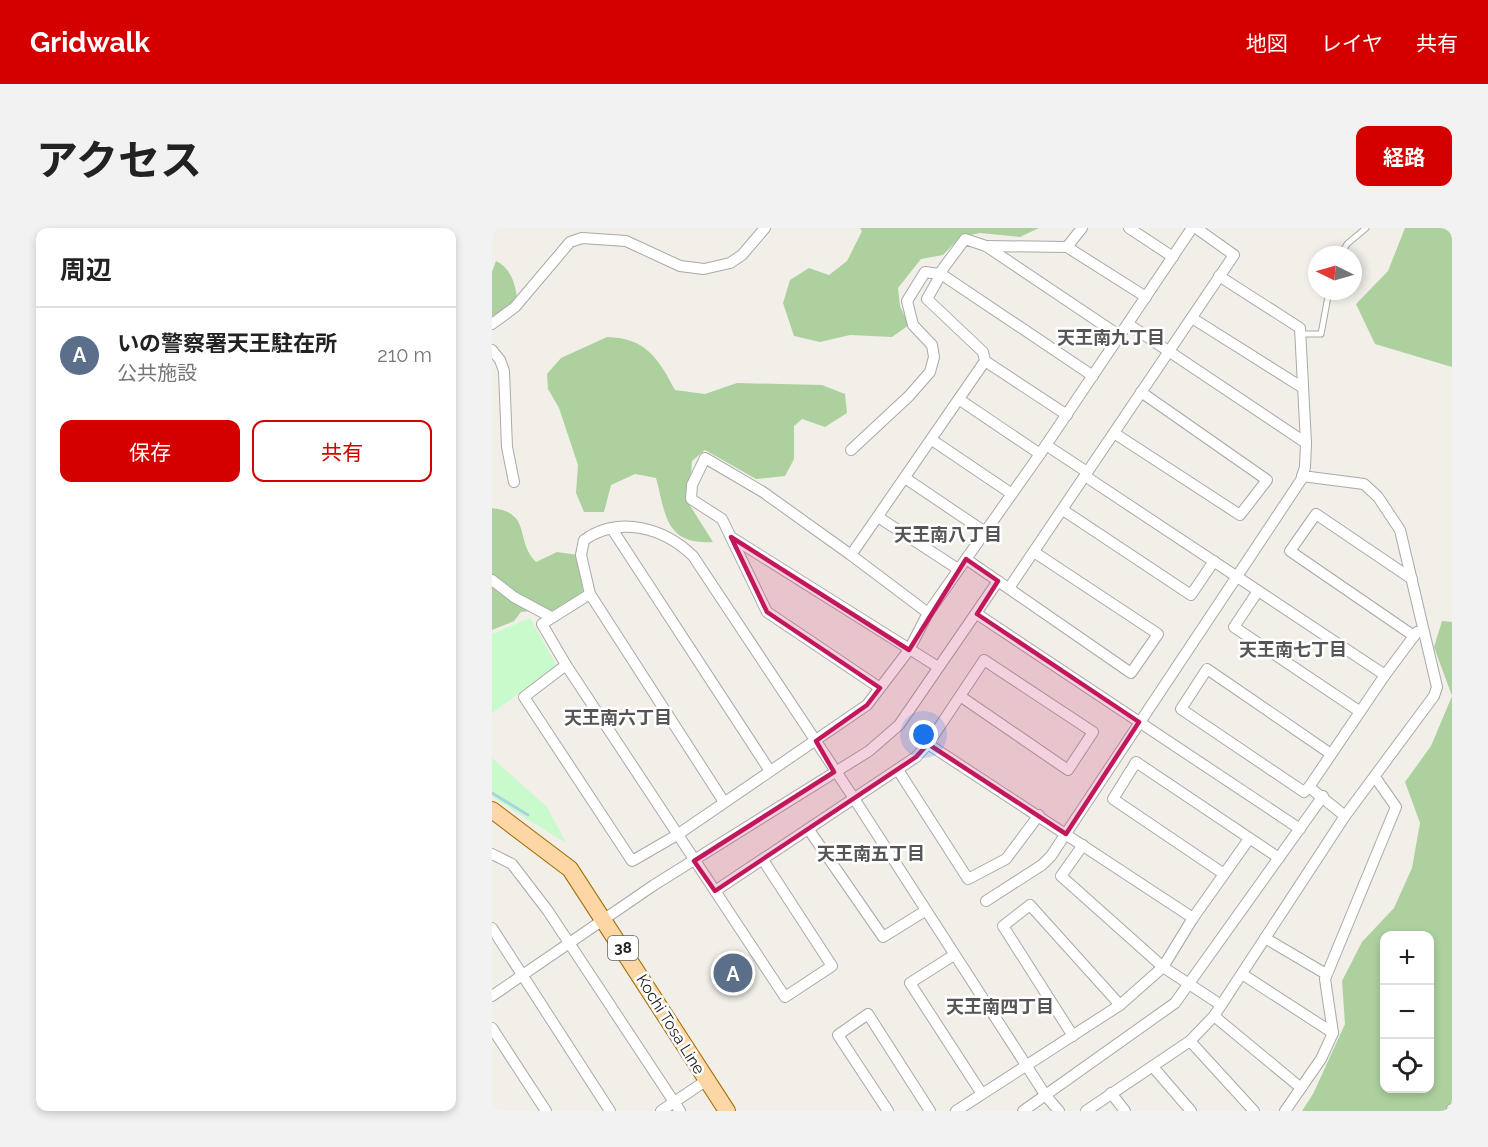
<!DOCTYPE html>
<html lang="ja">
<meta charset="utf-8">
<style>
:root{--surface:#fff;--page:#f2f2f2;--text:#222;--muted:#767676;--line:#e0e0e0;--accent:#d40000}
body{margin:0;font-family:Raleway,"Noto Sans JP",sans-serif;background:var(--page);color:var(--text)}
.controls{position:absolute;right:18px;bottom:18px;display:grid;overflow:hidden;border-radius:12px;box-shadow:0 3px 9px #0003}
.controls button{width:54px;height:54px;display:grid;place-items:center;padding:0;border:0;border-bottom:2px solid var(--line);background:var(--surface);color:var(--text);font:30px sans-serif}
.compass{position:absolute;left:816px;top:18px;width:54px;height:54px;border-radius:50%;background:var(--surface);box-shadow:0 3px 9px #0003;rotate:275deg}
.you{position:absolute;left:432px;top:507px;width:21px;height:21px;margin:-15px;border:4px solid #fff;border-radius:50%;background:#1a73e8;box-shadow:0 0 0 9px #1a73e833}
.badge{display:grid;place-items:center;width:39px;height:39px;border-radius:50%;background:var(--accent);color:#fff;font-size:20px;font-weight:700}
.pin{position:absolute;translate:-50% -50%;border:3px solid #fff;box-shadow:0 2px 6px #0006}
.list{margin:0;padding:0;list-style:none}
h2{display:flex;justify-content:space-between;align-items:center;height:78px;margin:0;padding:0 24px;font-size:26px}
h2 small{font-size:20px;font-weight:400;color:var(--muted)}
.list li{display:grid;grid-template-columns:39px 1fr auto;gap:18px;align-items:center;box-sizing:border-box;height:96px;padding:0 24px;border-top:2px solid var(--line)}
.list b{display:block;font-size:22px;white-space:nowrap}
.list p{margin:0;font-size:20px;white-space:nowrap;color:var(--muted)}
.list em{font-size:20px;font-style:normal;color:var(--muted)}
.actions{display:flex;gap:12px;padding:18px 24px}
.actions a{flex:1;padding:14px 0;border:2px solid var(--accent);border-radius:12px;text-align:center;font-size:21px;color:var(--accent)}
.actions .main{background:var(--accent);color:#fff}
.icon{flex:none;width:33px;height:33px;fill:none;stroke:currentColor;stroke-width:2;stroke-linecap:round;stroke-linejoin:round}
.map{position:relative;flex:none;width:960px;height:883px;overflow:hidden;border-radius:12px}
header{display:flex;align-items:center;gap:36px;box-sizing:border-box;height:84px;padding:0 30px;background:var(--accent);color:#fff}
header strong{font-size:28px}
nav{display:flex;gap:33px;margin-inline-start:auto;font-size:21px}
.intro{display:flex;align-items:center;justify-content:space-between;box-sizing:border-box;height:144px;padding:0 36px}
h1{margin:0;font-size:42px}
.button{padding:15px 27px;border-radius:12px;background:var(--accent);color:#fff;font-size:21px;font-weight:700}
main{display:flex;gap:36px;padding:0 36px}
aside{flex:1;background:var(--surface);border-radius:12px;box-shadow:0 3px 9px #0003}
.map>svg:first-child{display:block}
.forest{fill:#add19e;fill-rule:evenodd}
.park{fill:#c8facc}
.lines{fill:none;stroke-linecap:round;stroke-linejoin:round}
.stream{stroke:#aad3df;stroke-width:3}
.lane-casing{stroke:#a9a9a9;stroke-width:7}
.street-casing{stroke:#a9a9a9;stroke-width:12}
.primary-casing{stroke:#a06b00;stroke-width:18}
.lane{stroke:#fff;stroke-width:5}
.street{stroke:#fff;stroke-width:10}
.primary{stroke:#fcd6a4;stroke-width:16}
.marked{fill:#c2185b;fill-opacity:0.2;stroke:#c2185b;stroke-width:4.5;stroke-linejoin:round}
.labels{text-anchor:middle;stroke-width:5;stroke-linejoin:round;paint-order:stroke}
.shield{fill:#fff;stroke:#646464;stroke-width:1.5}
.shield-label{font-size:15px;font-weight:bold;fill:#222}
.street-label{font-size:16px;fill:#222;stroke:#fff}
.neighbourhood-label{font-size:18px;font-weight:bold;fill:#555;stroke:#fff}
</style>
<header>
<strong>Gridwalk</strong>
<nav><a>地図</a><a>レイヤ</a><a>共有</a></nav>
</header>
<div class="intro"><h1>アクセス</h1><a class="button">経路</a></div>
<main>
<aside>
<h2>周辺<small></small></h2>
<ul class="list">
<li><span class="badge" style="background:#5c6f8a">A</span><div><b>いの警察署天王駐在所</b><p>公共施設</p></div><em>210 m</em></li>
</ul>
<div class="actions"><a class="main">保存</a><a>共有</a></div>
</aside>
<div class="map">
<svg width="960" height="883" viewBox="0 0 960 883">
<rect width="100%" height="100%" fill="#f2efe9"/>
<g class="forest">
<path d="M368 0H547L528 9 488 5 468 9 451 27 429 31 406 60 408 78 417 97 400 109 358 107 328 114 302 108 291 75 298 52 317 40 337 47 355 33 370 3Z"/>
<path d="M913 0H960V139L883 116 864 76 896 43Z"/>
<path d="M4 33C21 41 24 60 26 77L0 95V44Z"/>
<path d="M115 109C154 110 166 130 183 162L213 166 245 155 330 157 353 166 355 185 333 199 310 191 302 198V231L293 248 264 251 213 222 200 233 197 276 221 314C173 317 174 287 164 250L143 246 119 257 112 284H92L84 265 86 237 67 180 56 161 55 146 69 130Z"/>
<path d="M0 280C41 285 22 312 44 334L65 324 86 327 91 364 59 385 50 382 29 384 22 393 0 402Z"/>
<path d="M950 393 960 394V883H810L821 866 853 796 850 753 870 714 902 680 920 640 928 595 913 554 939 518 960 468 942 419ZM892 708H938V860H892Z"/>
</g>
<g class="park">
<path d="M38 390 65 438 0 485V406Z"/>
<path d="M0 530 55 579 74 615 0 569Z"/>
</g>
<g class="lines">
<path class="stream" d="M0 565 36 587"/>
<g class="lane-casing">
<g id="lane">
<path d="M849 27 855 16 874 0"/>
<path d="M809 106H829L837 63"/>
</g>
</g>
<g class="street-casing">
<g id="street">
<path d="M637 0 681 29"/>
<path d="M494 18 575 19 590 0"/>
<path d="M575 19 654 69"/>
<path d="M449 46 601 148"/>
<path d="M700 90 811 160"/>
<path d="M0 96 23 79 78 14 90 10 134 13 188 38 212 41 238 35 250 27 273 0"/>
<path d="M636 96 814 215"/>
<path d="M0 122 8 132 12 143 15 219 22 254"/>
<path d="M493 133 575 187"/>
<path d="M468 172 548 226"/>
<path d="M622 205 748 287 775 252 649 164"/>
<path d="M440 212 520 266"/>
<path d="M554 217 595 244"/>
<path d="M359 222 417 168 438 144 442 129 440 117 421 97 415 73 433 44 447 46"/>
<path d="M593 248 893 447 817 559 853 588"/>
<path d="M413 250 493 304"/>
<path d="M571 282 699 367 722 333"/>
<path d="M386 289 466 341"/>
<path d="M120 301 278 543"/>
<path d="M239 309 446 439"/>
<path d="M359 327 436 385"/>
<path d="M474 331 639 445 666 406 542 324"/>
<path d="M920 351 824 286 798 323 922 408"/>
<path d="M0 352 22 369 59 389"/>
<path d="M517 360 742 27 704 0"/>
<path d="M766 363 742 399 867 483"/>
<path d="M98 366 50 396 74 437 32 469 140 633 185 607 375 477 417 422 436 385 548 226 700 0"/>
<path d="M485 386 808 601"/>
<path d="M74 437 293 769 340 738 271 632"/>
<path d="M893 447 925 404"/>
<path d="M388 460 275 384 230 291 199 271 200 257 213 230 271 264 359 327 493 133 491 124 435 71 449 46H447L473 11 494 18 628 108"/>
<path d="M436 516 701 690"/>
<path d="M406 542 476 651 514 631 547 587"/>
<path d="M817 559 812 564 689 481 715 441 839 526"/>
<path d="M232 574 98 366 89 327 92 312C128 287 172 300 201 328L363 572 554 868 567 883"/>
<path d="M317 602 391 709 433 683"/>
<path d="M591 617 569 648 671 739 729 777"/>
<path d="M0 626 20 636 56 683 188 883"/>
<path d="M732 646 621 571 644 534 787 630"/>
<path d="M223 663 424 529 436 516 492 432 601 504 576 542 468 468"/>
<path d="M494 673 550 637 559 628 809 252 813 239 814 215 808 100 727 48"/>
<path d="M0 700 118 883"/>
<path d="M773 710 834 746"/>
<path d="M462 727 418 755 490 866"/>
<path d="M750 746 841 805"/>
<path d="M0 768 162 657 377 523 407 497 506 353"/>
<path d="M722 788 809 860"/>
<path d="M0 800 54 883"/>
<path d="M581 808 511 698 538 677 628 777"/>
<path d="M698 813 762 883"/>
<path d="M661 839 699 883"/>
<path d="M619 865 633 883"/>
<path d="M169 883 215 852"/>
<path d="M396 883 346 807 376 786 438 883"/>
<path d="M464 883 628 777 671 739 701 690 757 611"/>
<path d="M531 883 683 775 831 568"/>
<path d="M594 883 698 813 722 788 853 588 942 468 945 459 908 302 886 269 872 256 810 248"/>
<path d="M793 883 829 831 841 805 833 751 904 579 883 549"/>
<path d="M960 883V881"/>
</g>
</g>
<g class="primary-casing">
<path id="primary" d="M0 582 78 641 235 883"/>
</g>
<use href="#lane" class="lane"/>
<use href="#street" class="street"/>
<use href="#primary" class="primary"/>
</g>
<path class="marked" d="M239 309 417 422 474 331 506 353 485 386 647 494 574 606 436 516 424 529 223 663 202 633 342 544 324 513 375 477 388 460 275 384Z"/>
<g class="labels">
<rect class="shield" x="116" y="708" width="30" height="24" rx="4.5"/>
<g class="shield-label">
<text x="131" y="725">38</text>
</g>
<g class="street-label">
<text transform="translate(179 796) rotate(58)" y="6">Kochi Tosa Line</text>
</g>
<g class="neighbourhood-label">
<text x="619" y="116">天王南九丁目</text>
<text x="456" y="313">天王南八丁目</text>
<text x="801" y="428">天王南七丁目</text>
<text x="126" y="496">天王南六丁目</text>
<text x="379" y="632">天王南五丁目</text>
<text x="508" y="785">天王南四丁目</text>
</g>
</g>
</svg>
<div class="controls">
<button>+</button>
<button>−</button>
<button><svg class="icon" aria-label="locate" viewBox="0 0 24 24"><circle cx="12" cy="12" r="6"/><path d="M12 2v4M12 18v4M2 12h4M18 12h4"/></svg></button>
</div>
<svg class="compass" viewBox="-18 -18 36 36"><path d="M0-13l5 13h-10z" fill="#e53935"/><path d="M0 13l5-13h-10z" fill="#767676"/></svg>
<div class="you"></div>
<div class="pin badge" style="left:241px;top:745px;background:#5c6f8a">A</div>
</div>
</main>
